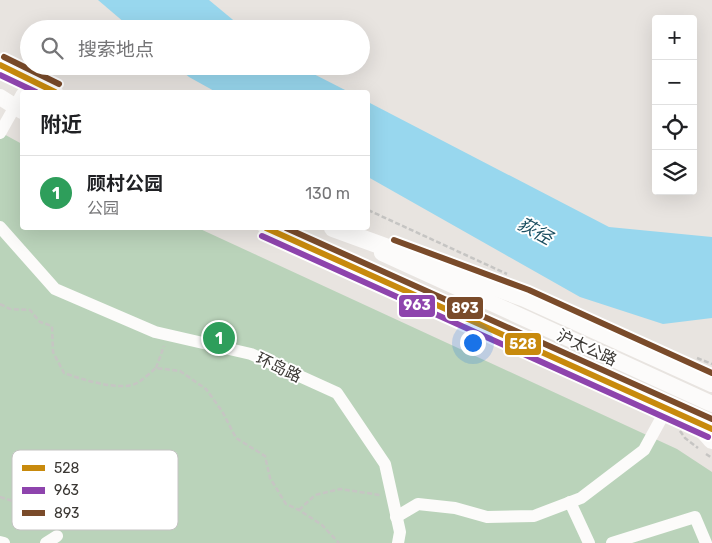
<!DOCTYPE html>
<html lang="zh">
<meta charset="utf-8">
<style>
:root{--surface:#fff;--page:#f6f6f6;--text:#202124;--muted:#757577;--line:#e0e0e0;--accent:#787470}
body{margin:0;font-family:Rubik,"Noto Sans SC",sans-serif;background:var(--page);color:var(--text)}
.controls{position:absolute;right:15px;top:15px;display:grid;overflow:hidden;border-radius:5px;box-shadow:0 5px 20px #0002}
.controls button{width:45px;height:45px;display:grid;place-items:center;padding:0;border:0;border-bottom:1px solid var(--line);background:var(--surface);color:var(--text);font:25px sans-serif}
.you{position:absolute;left:472px;top:342px;width:18px;height:18px;margin:-12px;border:4px solid #fff;border-radius:50%;background:#1a73e8;box-shadow:0 0 0 8px #1a73e833}
.badge{display:grid;place-items:center;width:32px;height:32px;border-radius:50%;background:var(--accent);color:#fff;font-size:16px;font-weight:700}
.pin{position:absolute;translate:-50% -50%;border:2px solid #fff;box-shadow:0 1px 5px #0006}
.list{margin:0;padding:0;list-style:none}
h2{display:flex;justify-content:space-between;align-items:center;height:65px;margin:0;padding:0 20px;font-size:21px}
h2 small{font-size:16px;font-weight:400;color:var(--muted)}
.list li{display:grid;grid-template-columns:32px 1fr auto;gap:15px;align-items:center;box-sizing:border-box;height:75px;padding:0 20px;border-top:1px solid var(--line)}
.list b{display:block;font-size:19px;white-space:nowrap}
.list p{margin:0;font-size:16px;white-space:nowrap;color:var(--muted)}
.list em{font-size:16px;font-style:normal;color:var(--muted)}
.icon{flex:none;width:28px;height:28px;fill:none;stroke:currentColor;stroke-width:2;stroke-linecap:round;stroke-linejoin:round}
.map{position:relative;flex:none;width:712px;height:543px;overflow:hidden}
.search{position:absolute;background:var(--surface);box-shadow:0 5px 20px #0002;left:20px;top:20px;width:350px;height:55px;display:flex;align-items:center;gap:12px;box-sizing:border-box;padding:0 18px;border-radius:28px;color:var(--muted);font-size:19px}
.panel{position:absolute;background:var(--surface);box-shadow:0 5px 20px #0002;left:20px;top:90px;width:350px;height:140px;border-radius:5px}
.map>svg:first-child{display:block}
.green{fill:#bad3ba}
.water{fill:#98d7ee}
.lines{fill:none;stroke-linecap:round;stroke-linejoin:round}
.path{stroke:#c6c5c3;stroke-width:2.5;stroke-dasharray:5 2.5;stroke-linecap:butt}
.minor{stroke:#fcfbfa;stroke-width:12}
.major{stroke:#fcfbfa;stroke-width:16}
.highway{stroke:#fcfbfa;stroke-width:18}
.bus-1-casing{stroke:#fff;stroke-width:10}
.bus-2-casing{stroke:#fff;stroke-width:10}
.bus-3-casing{stroke:#fff;stroke-width:10}
.bus-1{stroke:#c88a0d;stroke-width:6}
.bus-2{stroke:#8e44ad;stroke-width:6}
.bus-3{stroke:#7a4b2a;stroke-width:6}
.labels{text-anchor:middle;stroke-width:4;stroke-linejoin:round;paint-order:stroke}
.street-label{font-size:16px;fill:#3b3834;stroke:#fff}
.water-label{font-size:18px;font-style:italic;fill:#1d5062;stroke:#fff}
.key{fill:#fff;stroke:#c4c3c2;stroke-width:1}
.key-label{font-size:14px;fill:#3b3834}
.line-badge{stroke:#fff;stroke-width:2}
.badge-label{font-size:14px;text-anchor:middle;font-weight:bold;fill:#fff}
</style>
<div class="map">
<svg width="712" height="543" viewBox="0 0 712 543">
<rect width="100%" height="100%" fill="#e8e4e0"/>
<path class="green" d="M0 132 22 144V228H198L677 449 712 472V543H0Z"/>
<g class="water">
<path d="M98 0H209L244 29H132Z"/>
<path d="M176 66H298L349 92H216L189 77Z"/>
<path d="M368 102 609 227 712 237V318L663 324 580 297 368 177Z"/>
</g>
<g class="lines">
<g class="path">
<path d="M368 210 507 274"/>
<path d="M0 304 10 309 30 310 40 322 52 326 53 352 64 373C81 379 120 392 137 383 144 379 150 373 156 368L180 371 206 389 222 411 236 438 265 456 270 478 286 504 299 510 322 525 339 543"/>
<path d="M697 358 712 364"/>
<path d="M156 368 164 346"/>
<path d="M680 431 685 438 698 448"/>
<path d="M706 454 712 458"/>
<path d="M0 497 25 505 36 526 45 530"/>
<path d="M299 510 315 495 340 489 380 495"/>
</g>
<g class="minor">
<path d="M0 133 22 94"/>
<path d="M0 227 55 289 155 332 251 354 337 393 385 464 400 532 398 543"/>
<path d="M570 502 589 543"/>
<path d="M396 517 418 504 455 508 487 517 534 516 581 498 644 450 667 408"/>
<path d="M0 542 4 543"/>
<path d="M46 543 57 536"/>
<path d="M612 543 695 517 706 543"/>
</g>
<g class="major">
<path d="M0 65 55 92"/>
<path d="M0 97 22 111"/>
<path d="M266 228 708 428"/>
<path d="M382 253 712 404"/>
</g>
<g class="highway">
<path d="M333 228 525 298 712 383"/>
<path d="M697 423 712 440"/>
</g>
<g class="bus-1-casing">
<g id="bus-1">
<path d="M0 65 55 92"/>
<path d="M266 228 712 429"/>
</g>
</g>
<g class="bus-2-casing">
<g id="bus-2">
<path d="M0 75 36 92"/>
<path d="M262 236 708 437"/>
</g>
</g>
<g class="bus-3-casing">
<g id="bus-3">
<path d="M4 57 59 84"/>
<path d="M286 228 712 419"/>
<path d="M394 240 529 290 712 373"/>
</g>
</g>
<use href="#bus-1" class="bus-1"/>
<use href="#bus-2" class="bus-2"/>
<use href="#bus-3" class="bus-3"/>
</g>
<g class="labels">
<g class="street-label">
<text transform="translate(587 347) rotate(25)" y="6">沪太公路</text>
<text transform="translate(279 367) rotate(25)" y="6">环岛路</text>
</g>
<g class="water-label">
<text transform="translate(535 231) rotate(29)" y="6">荻径</text>
</g>
</g>
<rect x="12" y="450" width="166" height="80" rx="8" class="key"/>
<rect x="22" y="465" width="23" height="6" fill="#c88a0d"/>
<rect x="22" y="487" width="23" height="7" fill="#8e44ad"/>
<rect x="22" y="510" width="23" height="6" fill="#7a4b2a"/>
<g class="key-label">
<text x="54" y="473">528</text>
<text x="54" y="495">963</text>
<text x="54" y="518">893</text>
</g>
<g class="line-badge">
<rect x="398" y="294" width="38" height="24" rx="5" fill="#8e44ad"/>
<rect x="446" y="296" width="38" height="24" rx="5" fill="#7a4b2a"/>
<rect x="504" y="332" width="38" height="24" rx="5" fill="#c88a0d"/>
</g>
<g class="badge-label">
<text x="417" y="310">963</text>
<text x="465" y="313">893</text>
<text x="523" y="349">528</text>
</g>
</svg>
<div class="controls">
<button>+</button>
<button>−</button>
<button><svg class="icon" aria-label="locate" viewBox="0 0 24 24"><circle cx="12" cy="12" r="6"/><path d="M12 2v4M12 18v4M2 12h4M18 12h4"/></svg></button>
<button><svg class="icon" aria-label="layers" viewBox="0 0 24 24"><path d="M12 4l9 5-9 5-9-5zM3 14l9 5 9-5"/></svg></button>
</div>
<div class="you"></div>
<div class="pin badge" style="left:219px;top:338px;background:#2e9e5b">1</div>
<div class="search"><svg class="icon" aria-label="search" viewBox="0 0 24 24"><circle cx="10" cy="10" r="6"/><path d="M15 15l6 6"/></svg>搜索地点</div>
<section class="panel">
<h2>附近<small></small></h2>
<ul class="list">
<li><span class="badge" style="background:#2e9e5b">1</span><div><b>顾村公园</b><p>公园</p></div><em>130 m</em></li>
</ul>
</section>
</div>
